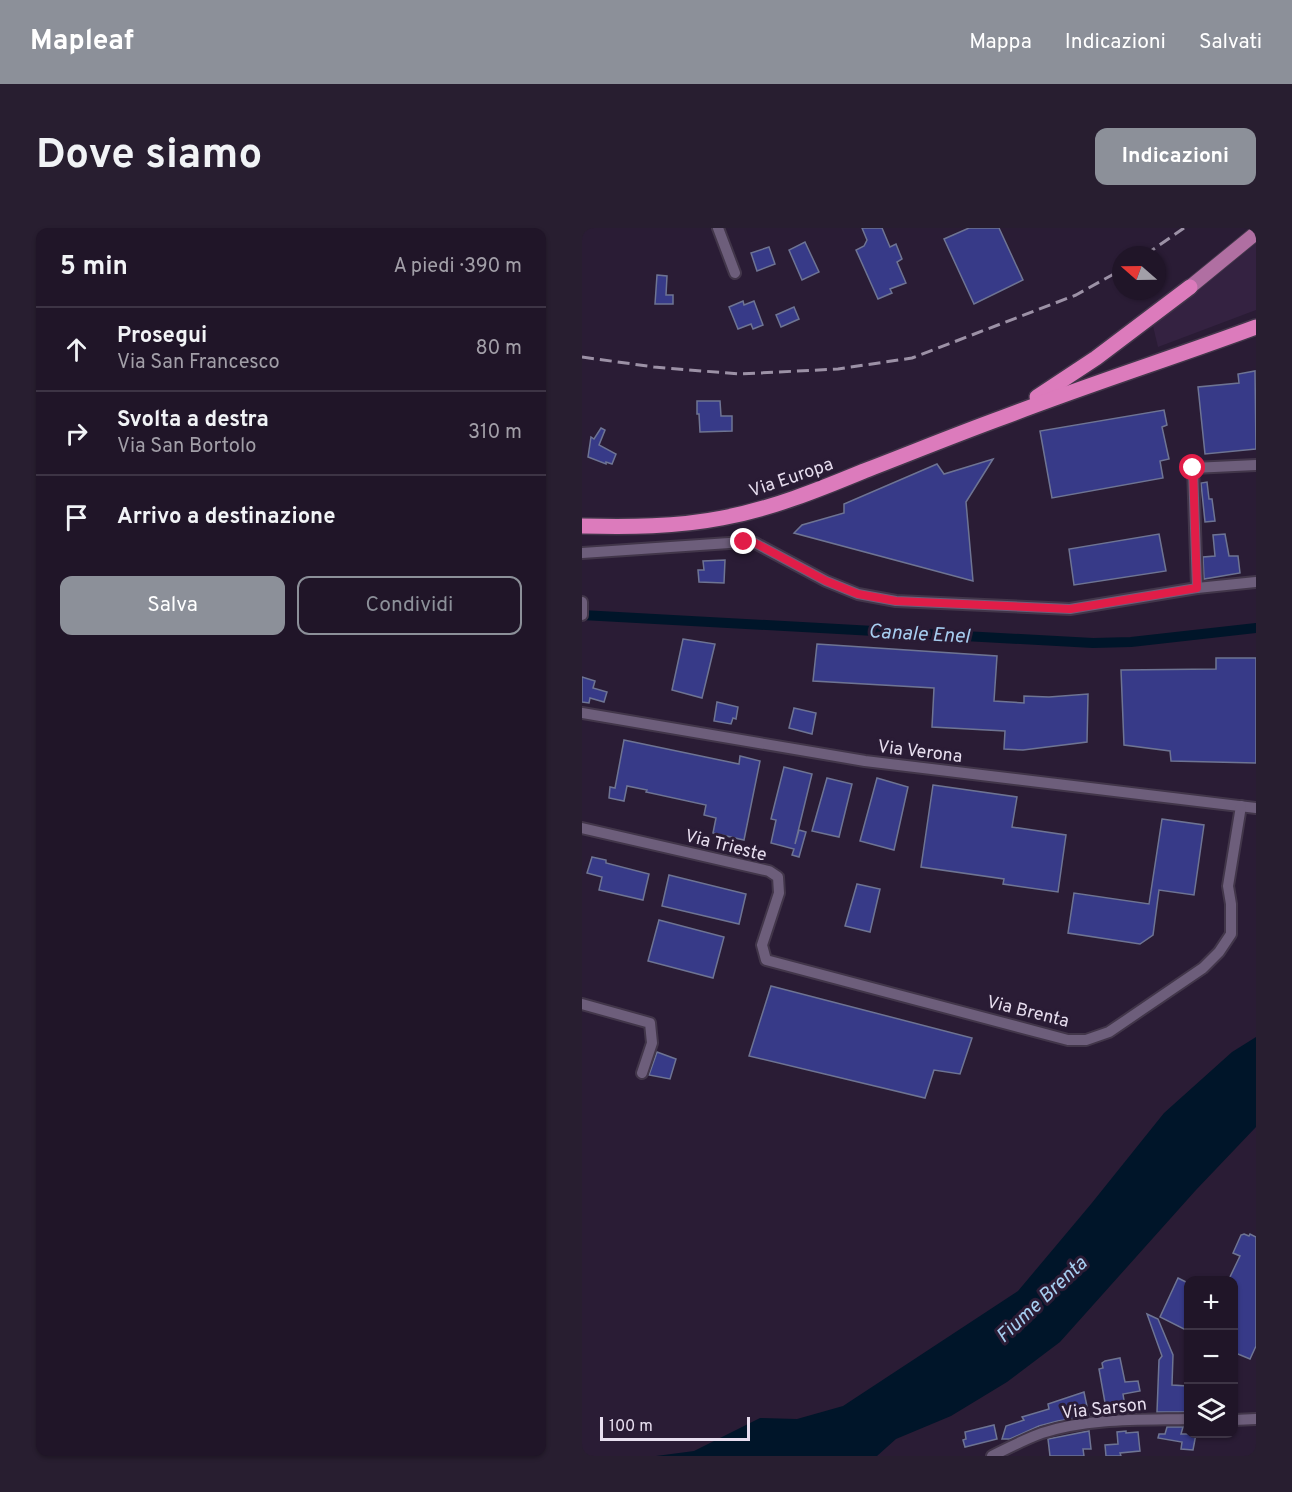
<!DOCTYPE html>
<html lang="it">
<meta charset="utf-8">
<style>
:root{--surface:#201528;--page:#281e30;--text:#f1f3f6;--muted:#a29fa8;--line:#3d3445;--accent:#8c9099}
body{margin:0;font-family:Overpass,sans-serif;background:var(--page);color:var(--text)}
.controls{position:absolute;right:18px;bottom:18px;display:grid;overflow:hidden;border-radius:12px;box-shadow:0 2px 4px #0004}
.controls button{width:54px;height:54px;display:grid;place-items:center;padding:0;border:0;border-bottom:2px solid var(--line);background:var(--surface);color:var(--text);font:30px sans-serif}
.compass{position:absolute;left:530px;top:18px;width:54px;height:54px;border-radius:50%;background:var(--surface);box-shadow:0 2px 4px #0004;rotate:290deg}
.scale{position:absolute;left:18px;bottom:15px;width:150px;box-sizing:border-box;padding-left:6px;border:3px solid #e7deef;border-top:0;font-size:16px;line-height:21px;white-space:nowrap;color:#e7deef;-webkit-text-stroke:4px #2a1c35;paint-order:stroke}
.stop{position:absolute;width:18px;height:18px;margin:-14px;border:4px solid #e11d48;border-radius:50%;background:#fff}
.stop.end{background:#e11d48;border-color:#fff;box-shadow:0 2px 6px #0008}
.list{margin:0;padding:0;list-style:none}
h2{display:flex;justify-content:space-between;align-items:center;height:78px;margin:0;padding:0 24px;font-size:26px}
h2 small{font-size:20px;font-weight:400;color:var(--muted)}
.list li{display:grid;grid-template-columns:39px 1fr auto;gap:18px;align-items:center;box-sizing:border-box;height:84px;padding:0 24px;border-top:2px solid var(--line)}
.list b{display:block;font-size:22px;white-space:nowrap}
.list p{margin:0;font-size:20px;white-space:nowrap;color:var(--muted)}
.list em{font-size:20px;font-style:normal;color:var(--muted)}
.actions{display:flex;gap:12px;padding:18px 24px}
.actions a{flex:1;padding:14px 0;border:2px solid var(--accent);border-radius:12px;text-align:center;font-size:21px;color:var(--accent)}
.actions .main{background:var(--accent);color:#fff}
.icon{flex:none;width:33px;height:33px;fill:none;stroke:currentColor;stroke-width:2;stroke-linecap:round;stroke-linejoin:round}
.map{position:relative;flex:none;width:674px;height:1228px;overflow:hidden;border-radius:12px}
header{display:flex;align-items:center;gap:36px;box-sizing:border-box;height:84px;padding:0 30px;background:var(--accent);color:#fff}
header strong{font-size:28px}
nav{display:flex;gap:33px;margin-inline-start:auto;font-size:21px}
.intro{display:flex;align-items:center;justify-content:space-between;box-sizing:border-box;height:144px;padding:0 36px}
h1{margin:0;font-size:42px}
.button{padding:15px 27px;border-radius:12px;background:var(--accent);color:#fff;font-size:21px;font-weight:700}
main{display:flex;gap:36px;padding:0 36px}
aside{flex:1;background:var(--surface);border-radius:12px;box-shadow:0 2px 4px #0004}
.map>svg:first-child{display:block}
.built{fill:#342241}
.water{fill:#001529}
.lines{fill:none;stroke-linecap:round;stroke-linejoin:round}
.canal{stroke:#001529;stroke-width:10}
.building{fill:#373a88;stroke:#6e7493;stroke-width:1.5}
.minor-casing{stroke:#42364a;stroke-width:14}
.major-casing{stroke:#42364a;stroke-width:16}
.highway-casing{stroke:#42364a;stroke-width:18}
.minor{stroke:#6d5e7b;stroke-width:10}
.major{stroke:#b06fa2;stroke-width:14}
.highway{stroke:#dc7bbc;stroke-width:15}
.rail{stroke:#9c91a6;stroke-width:3;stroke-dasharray:12 6;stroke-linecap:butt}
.route{stroke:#e11d48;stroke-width:8}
.labels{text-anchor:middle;stroke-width:6;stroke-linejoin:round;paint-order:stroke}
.street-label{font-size:18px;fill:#e7deef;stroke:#2a1c35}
.water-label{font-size:20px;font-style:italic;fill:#a7cef0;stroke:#2a1c35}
</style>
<header>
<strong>Mapleaf</strong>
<nav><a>Mappa</a><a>Indicazioni</a><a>Salvati</a></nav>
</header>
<div class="intro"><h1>Dove siamo</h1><a class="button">Indicazioni</a></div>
<main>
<aside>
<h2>5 min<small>A piedi · 390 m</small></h2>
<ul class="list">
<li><svg class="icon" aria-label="ahead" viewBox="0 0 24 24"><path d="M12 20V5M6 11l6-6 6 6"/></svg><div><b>Prosegui</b><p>Via San Francesco</p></div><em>80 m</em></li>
<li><svg class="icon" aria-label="right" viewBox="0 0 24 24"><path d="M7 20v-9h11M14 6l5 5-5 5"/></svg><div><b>Svolta a destra</b><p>Via San Bortolo</p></div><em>310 m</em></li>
<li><svg class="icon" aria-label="arrive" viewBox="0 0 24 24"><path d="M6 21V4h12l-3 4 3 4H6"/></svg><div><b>Arrivo a destinazione</b></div></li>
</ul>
<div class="actions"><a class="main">Salva</a><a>Condividi</a></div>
</aside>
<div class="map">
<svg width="674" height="1228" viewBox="0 0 674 1228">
<rect width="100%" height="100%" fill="#2a1c35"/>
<path class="built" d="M674 14V82L576 119 571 98Z"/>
<path class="water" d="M674 809V899L614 962 478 1114 425 1154 369 1188 314 1211 295 1228H74L112 1223 178 1190 215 1191 261 1178 436 1063 509 976 582 885 650 824Z"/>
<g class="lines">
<path class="canal" d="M0 387 511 415 549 414 674 400"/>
</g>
<g class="building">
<path d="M280 0H300L308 19 314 16 320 31 315 34 324 55 308 61 310 65 296 71 274 22 282 18 285 12Z"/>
<path d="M387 0H417L441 52 392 76 362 11Z"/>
<path d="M223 14 237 44 220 52 207 22Z"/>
<path d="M187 19 193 36 175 43 169 25Z"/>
<path d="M75 47 85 48 84 67H91V76H73Z"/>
<path d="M161 73 162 77 172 73 181 97 171 101 169 96 156 101 147 79Z"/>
<path d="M212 79 217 91 199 99 194 87Z"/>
<path d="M673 143 674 221 623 226 616 159 657 155 656 146Z"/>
<path d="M115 173H138L139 188H150V203L118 204 117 186H115Z"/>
<path d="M582 182 585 197 580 199 587 231 578 233 581 250 470 270 458 203Z"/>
<path d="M19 200 23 202 17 217 34 226 30 236 24 234V236L6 229 9 209 12 211Z"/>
<path d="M411 231 384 274 391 353 212 305 220 297 262 285V276L355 236 362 246Z"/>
<path d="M625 254 627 271H630L633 293 623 294 619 255Z"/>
<path d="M577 306 584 343 492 357 487 321Z"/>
<path d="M643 306 647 328H656L658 345 622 351 621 329 633 328 631 307Z"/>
<path d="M143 332 142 355 117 354 116 342H122L121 333Z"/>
<path d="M101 411 133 416 120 470 90 462Z"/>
<path d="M235 416 415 428 412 473 442 475V468L467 469 506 466 505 514 441 522 422 521 423 503 350 499 352 460 231 453Z"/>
<path d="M634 430H674V535L589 533 588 523 542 517 539 442 634 441Z"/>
<path d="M0 449 13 453 11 460 25 464 22 474 8 470 7 475 0 474Z"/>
<path d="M135 474 156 479 154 491 151 490 149 496 132 493Z"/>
<path d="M212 480 234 485 230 506 207 500Z"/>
<path d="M42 512 157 536 158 528 178 533 162 612 131 605 134 590 122 587 124 577 64 564 65 562 45 558 42 573 27 570 28 559 33 560Z"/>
<path d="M202 539 230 546 213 616 217 602 224 604 217 629 210 627 212 621 189 615 194 592 189 591Z"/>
<path d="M245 550 270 556 257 609 230 603Z"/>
<path d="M295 550 326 559 312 622 278 613Z"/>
<path d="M351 557 435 569 430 599 484 607 476 664 421 656 422 651 339 639Z"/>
<path d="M580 591 622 597 612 667 577 662 571 707 558 716 486 705 492 665 567 676Z"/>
<path d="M10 629 24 632V635L67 646 61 672 17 662 20 649 5 645Z"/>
<path d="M87 647 164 666 157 696 80 678Z"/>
<path d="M275 656 298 661 288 704 263 698Z"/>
<path d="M77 692 142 709 131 750 66 733Z"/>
<path d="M189 758 390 810 378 846 352 842 343 870 167 828Z"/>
<path d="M75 824 94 831 88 851 67 847Z"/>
<path d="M662 1006 667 1008 668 1006 674 1009V1118L668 1131 651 1124V1053H646L658 1028 651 1025 659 1007Z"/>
<path d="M596 1050 606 1055V1103L578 1089Z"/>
<path d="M565 1086 576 1091 591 1127 590 1157 606 1158V1184H575L577 1132 580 1128Z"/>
<path d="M538 1130 543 1154 556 1153 558 1163 541 1166 544 1185 525 1186 517 1141 521 1140 520 1135 523 1133Z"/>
<path d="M502 1164 507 1188 476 1193 457 1198 428 1211H420L424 1198 442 1192 440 1189 467 1181 466 1176Z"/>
<path d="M412 1197 415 1211 383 1219 381 1212 384 1211 383 1204Z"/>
<path d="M585 1199H601L599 1206H614L611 1222 599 1221 600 1214 576 1210 577 1206H583Z"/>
<path d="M507 1203 509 1221H501L502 1228H468L466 1211Z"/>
<path d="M544 1203V1205L556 1204 558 1223 538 1225 539 1228H524L523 1217 536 1216 535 1204Z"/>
</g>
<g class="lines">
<g class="minor-casing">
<g id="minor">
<path d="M136 0 153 45"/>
<path d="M0 325 162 314 173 315 244 353 276 366 314 373 488 381 615 360 674 354"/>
<path d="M615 360 611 240 674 237"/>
<path d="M0 374V387"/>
<path d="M0 485 283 533 674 580"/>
<path d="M0 600 187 643 196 649 197 665 180 717 184 732 486 812H504L527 804 621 740 637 724 649 706V676L646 658 659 578"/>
<path d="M0 776 68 795 70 815 60 845"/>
<path d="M652 1192 674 1191"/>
<path d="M410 1228C426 1220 443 1211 460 1205 507 1190 558 1192 606 1191"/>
</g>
</g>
<g class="major-casing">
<path id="major" d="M608 59 674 5"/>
</g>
<g class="highway-casing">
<g id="highway">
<path d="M455 169 514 130 608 59"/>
<path d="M0 298C47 299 94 299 140 290 189 281 236 262 282 243 329 225 375 206 422 189 505 157 590 130 674 99"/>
</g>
</g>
<use href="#minor" class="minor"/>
<use href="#major" class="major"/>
<use href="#highway" class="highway"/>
<g class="rail">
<path d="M563 27 602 0"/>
<path d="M0 129 72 139 157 146 256 141 330 130 494 67 539 42"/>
</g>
</g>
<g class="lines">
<path class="route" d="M162 314 173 315 244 353 276 366 314 373 488 381 615 360 611 240"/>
</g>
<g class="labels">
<g class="street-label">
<text transform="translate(209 249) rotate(-19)" y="6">Via Europa</text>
<text transform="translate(338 523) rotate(7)" y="6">Via Verona</text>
<text transform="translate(144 617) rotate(14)" y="6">Via Trieste</text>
<text transform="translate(446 783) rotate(14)" y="6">Via Brenta</text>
<text transform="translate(522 1180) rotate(-6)" y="6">Via Sarson</text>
</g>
<g class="water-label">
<text transform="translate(337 405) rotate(3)" y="7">Canale Enel</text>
<text transform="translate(459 1071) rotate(-43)" y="7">Fiume Brenta</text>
</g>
</g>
</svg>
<div class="controls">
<button>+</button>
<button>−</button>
<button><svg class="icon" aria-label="layers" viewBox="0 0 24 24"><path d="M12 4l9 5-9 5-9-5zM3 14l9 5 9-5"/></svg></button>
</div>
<svg class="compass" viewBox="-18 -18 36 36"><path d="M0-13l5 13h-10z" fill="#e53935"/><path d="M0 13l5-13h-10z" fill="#a29fa8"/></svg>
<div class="scale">100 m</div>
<div class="stop" style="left:611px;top:240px"></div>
<div class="stop end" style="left:162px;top:314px"></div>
</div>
</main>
